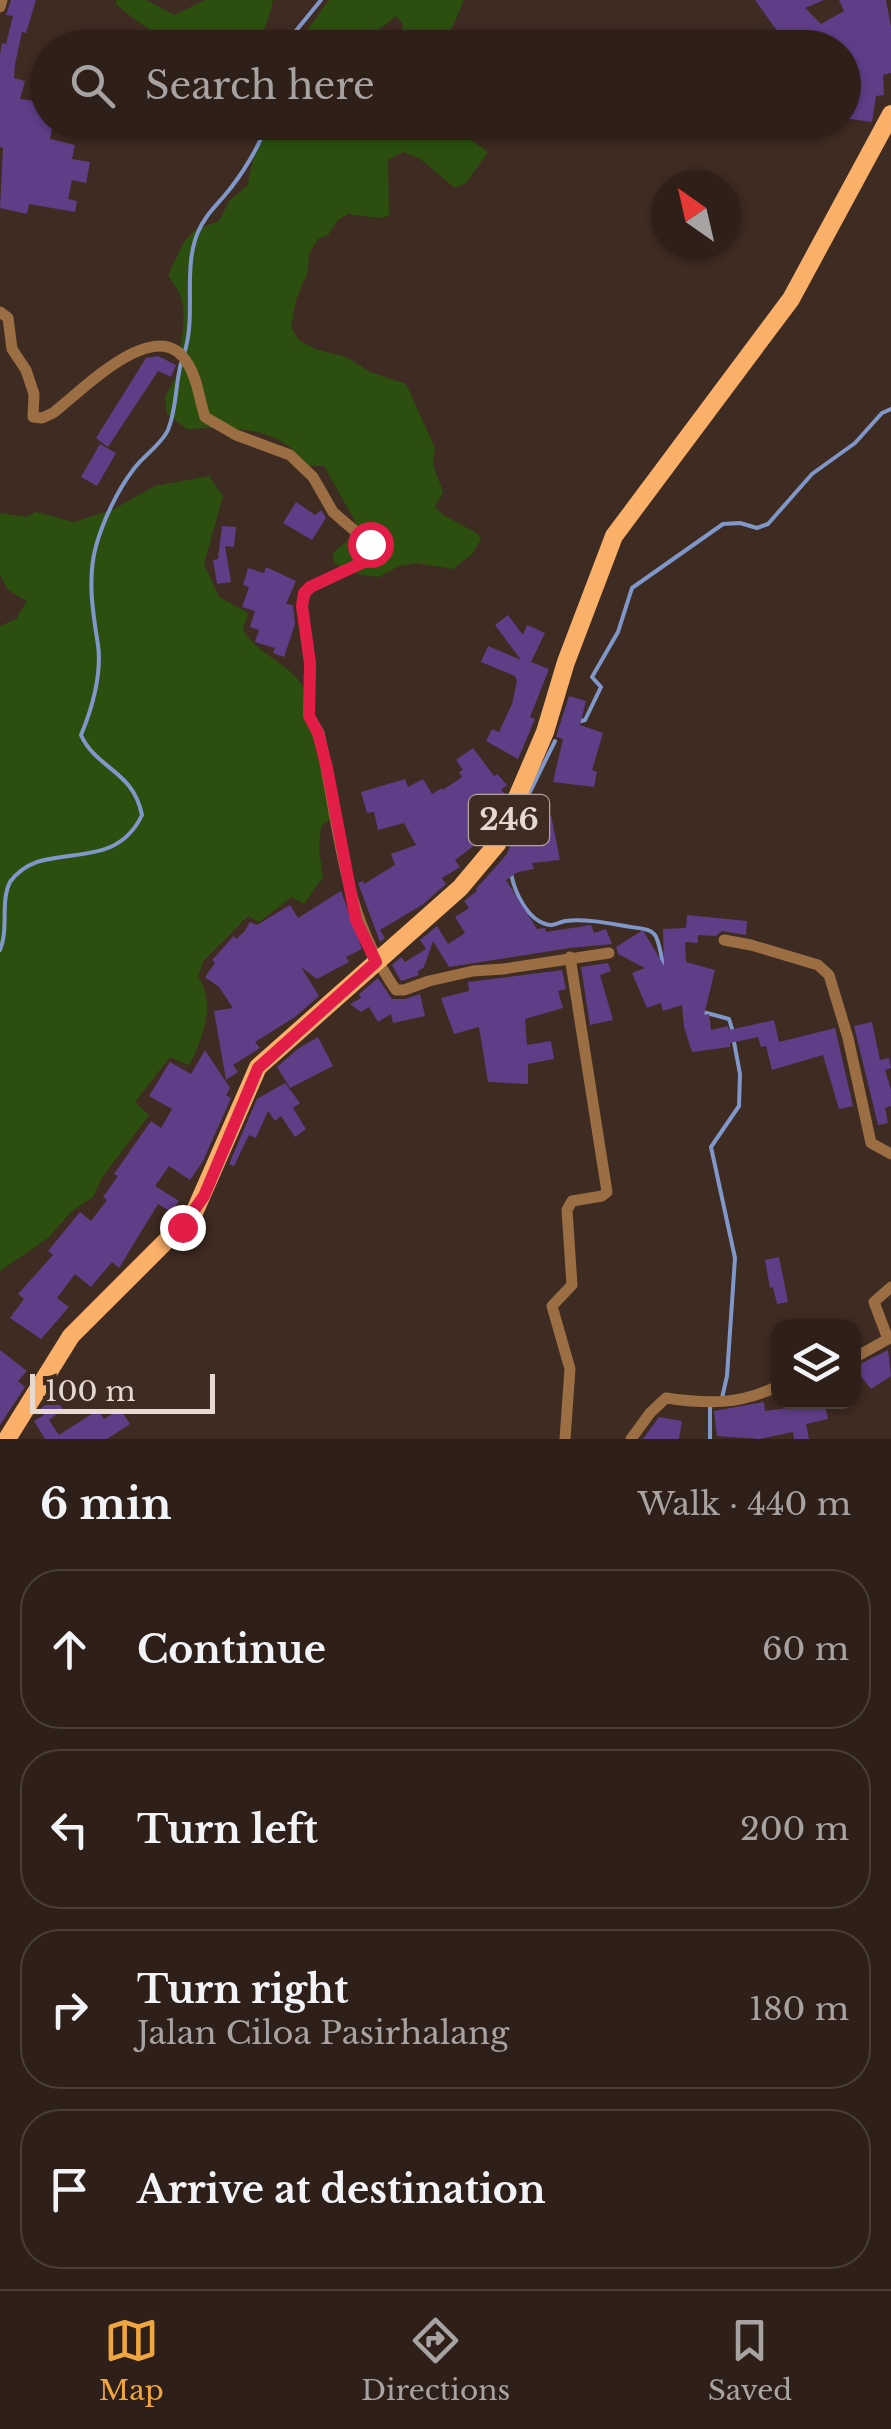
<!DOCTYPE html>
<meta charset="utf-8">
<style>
:root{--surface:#2e2019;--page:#3a2d26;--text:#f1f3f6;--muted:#a7a3a2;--line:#493e38;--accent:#f0a63f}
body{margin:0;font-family:"Libre Baskerville",serif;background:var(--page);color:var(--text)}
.controls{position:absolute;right:30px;bottom:30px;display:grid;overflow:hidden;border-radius:20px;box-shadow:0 2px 8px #0004}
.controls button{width:90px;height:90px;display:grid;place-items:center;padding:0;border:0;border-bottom:2px solid var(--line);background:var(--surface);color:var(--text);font:50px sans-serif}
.compass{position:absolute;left:651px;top:170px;width:90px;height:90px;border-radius:50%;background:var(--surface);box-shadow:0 2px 8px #0004;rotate:326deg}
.scale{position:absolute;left:30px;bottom:25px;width:185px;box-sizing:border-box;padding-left:10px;border:5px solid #e5d9d2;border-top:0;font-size:28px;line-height:35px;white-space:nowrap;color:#e5d9d2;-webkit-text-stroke:8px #3e2b21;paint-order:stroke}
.stop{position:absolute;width:30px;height:30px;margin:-22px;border:8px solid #e11d48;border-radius:50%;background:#fff}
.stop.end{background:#e11d48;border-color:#fff;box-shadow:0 2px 10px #0008}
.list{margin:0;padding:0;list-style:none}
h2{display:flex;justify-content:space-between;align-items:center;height:130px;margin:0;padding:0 40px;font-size:42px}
h2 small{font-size:32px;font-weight:400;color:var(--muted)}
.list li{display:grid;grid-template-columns:65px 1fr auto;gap:30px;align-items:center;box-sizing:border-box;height:160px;margin:0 20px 20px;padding:0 20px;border:2px solid var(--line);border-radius:40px}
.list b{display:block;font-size:38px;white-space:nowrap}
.list p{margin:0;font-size:32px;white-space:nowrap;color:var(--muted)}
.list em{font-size:32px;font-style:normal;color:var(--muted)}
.icon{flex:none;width:55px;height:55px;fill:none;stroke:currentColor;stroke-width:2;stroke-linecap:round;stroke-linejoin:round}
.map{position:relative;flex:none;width:891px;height:1439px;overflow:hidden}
.search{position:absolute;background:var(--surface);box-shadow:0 2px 8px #0004;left:30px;right:30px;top:30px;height:110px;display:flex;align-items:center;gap:25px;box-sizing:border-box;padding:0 35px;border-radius:55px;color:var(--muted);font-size:38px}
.sheet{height:850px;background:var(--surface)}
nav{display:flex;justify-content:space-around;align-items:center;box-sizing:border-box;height:140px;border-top:2px solid var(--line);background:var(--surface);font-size:28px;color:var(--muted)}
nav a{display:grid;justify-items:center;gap:5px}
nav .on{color:var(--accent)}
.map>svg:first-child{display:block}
.green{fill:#2c4f0f}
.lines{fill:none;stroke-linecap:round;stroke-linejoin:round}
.stream{stroke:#8097c9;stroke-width:4}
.building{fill:#5f3e88}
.street{stroke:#9b6e44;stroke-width:11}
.primary{stroke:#fab069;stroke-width:18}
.route{stroke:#e11d48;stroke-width:12}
.labels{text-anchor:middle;stroke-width:8;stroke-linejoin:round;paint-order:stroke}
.shield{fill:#3e2b21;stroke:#b3a59d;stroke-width:2.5}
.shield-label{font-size:30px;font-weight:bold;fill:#e5d9d2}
</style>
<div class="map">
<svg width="891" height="1439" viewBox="0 0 891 1439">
<rect width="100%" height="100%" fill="#3e2b21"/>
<g class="green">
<path d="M116 0H146L175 15 205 0H273C260 63 241 37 192 48 171 46 132 19 116 4Z"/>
<path d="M329 0H464L446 41 438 47H398L403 24 396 16 356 47H295Z"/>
<path d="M276 123H458L467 137 488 152 466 183 455 188 419 158 403 152 388 160 389 216 379 218 348 214 338 220 328 235 318 239 309 254 308 271 296 300 291 327 299 340 315 349 346 357 370 372 406 384 435 448 433 465 443 492 435 507 442 514 478 534 481 539 472 554 453 569 416 563 399 566 379 577 357 574 334 563 333 553 355 533V521L324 466H306C280 424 229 427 187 429L167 414 165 397 182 365 177 356C183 343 186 312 181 297 179 290 172 282 168 275L184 242 195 230 219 221 229 201 248 185C250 171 253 155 261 143 267 134 273 133 276 123Z"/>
<path d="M209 476 223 496 204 564 219 597 248 613 243 630C259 656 291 663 305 690L331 819 321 826 319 849 323 877 304 904 292 897 259 922 248 916 204 960 198 976C216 1004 204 1034 191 1062L188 1065 170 1057 135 1102 149 1115 101 1179 93 1197 72 1211 48 1238 0 1271V626L16 619 27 601 8 590 0 575V513L26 517 36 512 74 522 112 510 155 486Z"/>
</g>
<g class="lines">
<g class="stream">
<path d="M282 48 321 0"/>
<path d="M184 354C197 315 182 270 198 232 205 216 214 208 225 195 242 175 259 147 268 122"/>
<path d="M581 721 585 720 601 687 592 677 618 632 632 588 723 524 740 523 757 528 768 524 812 474 855 443 882 413 891 409"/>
<path d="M522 808 555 741"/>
<path d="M511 873C514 890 527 922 550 925 555 925 560 922 565 921 584 919 602 922 619 925 655 932 656 923 663 965"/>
<path d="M0 950C9 929 0 902 10 882 43 836 112 878 142 815 133 770 96 769 81 735 92 709 102 674 98 645 93 613 87 579 96 546 103 521 117 491 133 470 143 456 161 445 168 430 177 408 175 386 181 363"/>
<path d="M703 1012 729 1019 733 1032"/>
<path d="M722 1398 727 1376 735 1258 711 1147 739 1106 740 1074 734 1042"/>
<path d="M710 1439V1405"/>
</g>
</g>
<g class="building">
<path d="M11 0H36L26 33 22 32 15 64 14 78 25 81 20 99 48 103V122H53L50 139 75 145 72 159 90 162 86 183 72 180 68 199 77 201 75 212 29 204 27 214 0 208 3 148 0 147V54L2 43 6 44 13 16 6 15Z"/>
<path d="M755 0H824L805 8 821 24 844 11 839 0H886L891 27V73L883 75 884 95 876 96 872 122 844 118V48H788L774 37 778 32Z"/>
<path d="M158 356 176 365 171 377 158 371 108 447 96 438 146 358Z"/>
<path d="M100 444 116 453 97 486 81 477Z"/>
<path d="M296 502 315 515 321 510 326 518 312 540 283 523Z"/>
<path d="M222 526 236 527 234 547 225 546 231 582 217 584 213 560 218 559Z"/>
<path d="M266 567 296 581 286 604 293 605 295 624 284 657 273 653 275 648 255 642 259 630 250 627 255 611 242 607 249 587 243 585 248 568 264 573Z"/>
<path d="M508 615 523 635 527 625 545 633 531 662 549 669 530 717 535 719 518 759 486 741 492 729 499 732 512 704 517 681 515 676 481 662 488 646 521 660 495 625Z"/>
<path d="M569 696 586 701 580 725 603 733 592 770 597 772 594 787 553 782 563 739 556 737Z"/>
<path d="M473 748 494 776 497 774 507 785 501 790 505 794 503 799 483 813 488 819 476 827 484 838 455 860 460 867 442 878 446 884 422 905 380 930 385 938 380 942 358 883 363 881 364 884 395 865 391 854 416 845 404 823 378 830 374 812 367 813 361 792 405 779 408 787 423 779 432 794 442 788 443 790 462 777 459 772 463 770 456 760Z"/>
<path d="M551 815 560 860 532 863 534 869 518 872 506 880 537 929 545 928 546 932 591 925 594 933 606 929 612 944 570 948 449 967 433 941 424 967 417 972 419 975 401 981 392 965 401 957 405 962 426 949 420 940 430 932 437 926 448 944 465 933 455 917 469 908 464 901 477 891 476 889 507 854 517 828 524 827 523 818Z"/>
<path d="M341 891 362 949 346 957 349 962 317 979 301 967 319 996 295 1017 255 1042 260 1048 233 1065 238 1072 226 1080 214 1011 233 1008 219 987 205 977 215 963 212 960 234 936 236 939 244 932 250 922 257 925 290 905 298 918Z"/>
<path d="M687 915 747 921 746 935 722 931 716 936 698 935V943L685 942 686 962 715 970 704 1015 709 1014 711 1030 728 1026 729 1030 774 1020 779 1042 835 1028 853 1106 839 1109 823 1055 772 1070 766 1046 761 1047 758 1037 730 1043V1047L692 1052 684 1027 682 1005 663 1011 661 1003 647 1008 632 973 645 968 618 954 616 947 643 930 664 966 663 929 686 928Z"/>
<path d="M608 963 611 971 600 975 613 1020 590 1025 581 967Z"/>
<path d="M562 970 566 989 558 991 563 1008 525 1019 527 1045 551 1041 554 1059 528 1064V1084L488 1082 479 1027 454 1034 441 998 469 991 468 982Z"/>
<path d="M378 978 392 999H405L420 994 425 1016 393 1023 391 1014 378 1022 369 1007 361 1012 350 1004 361 998 359 994Z"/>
<path d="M872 1022 880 1060 889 1058 891 1068 885 1070 891 1090V1106L885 1108 888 1123 878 1125 854 1026Z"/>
<path d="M318 1037 333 1066 290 1088 277 1067 299 1048Z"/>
<path d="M205 1050 230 1088 226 1095 231 1098 203 1161 190 1180 169 1166 155 1186 179 1201 171 1212 158 1204 119 1268 112 1262 91 1287 75 1274 57 1298 69 1307 41 1339 10 1318 24 1299 18 1294 53 1255 48 1251 80 1212 91 1221 107 1200 103 1197 118 1176 114 1174 151 1121 161 1128 172 1109 149 1096 170 1062 191 1074Z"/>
<path d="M285 1083 300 1103 293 1108 306 1129 295 1137 281 1116 275 1121 268 1111 256 1138 249 1135 234 1166 229 1164 257 1099Z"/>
<path d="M779 1257 788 1302 777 1304 773 1287 770 1288 765 1260Z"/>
<path d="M0 1350 27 1371 18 1381 25 1387 0 1425Z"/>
<path d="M888 1350 891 1376 871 1389 859 1374 854 1376V1367Z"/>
<path d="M54 1398 63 1409 49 1420 59 1435 98 1410 104 1419 120 1409 130 1424 107 1439H45L34 1421 44 1415 40 1409Z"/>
<path d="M764 1402 765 1411 787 1408 785 1402H824L828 1419 806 1424 809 1439H794L793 1432 760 1439 717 1436 714 1411Z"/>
<path d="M659 1417 682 1421 679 1439H643Z"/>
</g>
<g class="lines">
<g class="street">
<path d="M0 7 2 0"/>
<path d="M0 312 8 318 12 349 26 370 34 394 33 417 42 418 53 413C83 390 158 311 188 364 198 380 199 399 205 417L236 435 290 455 313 477 333 512 370 544V554L366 561 311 587 305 593 302 606 310 663 309 716 319 733C340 825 340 910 396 990H404L429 981 473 971 503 969 609 953"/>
<path d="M724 940 751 945 818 965 829 975 848 1038 871 1143 891 1154"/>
<path d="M854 1358 888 1339 874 1302 891 1287"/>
<path d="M565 1439 570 1369 552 1306 572 1285 567 1210 572 1201 602 1196 607 1192 570 957"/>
<path d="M631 1439 650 1413 666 1398C707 1404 740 1405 778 1386"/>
</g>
<path class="primary" d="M7 1439 71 1336 194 1213 258 1067 460 888 497 844 545 732 566 662 614 536 791 299 891 114"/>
</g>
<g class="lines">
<path class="route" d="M182 1227 204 1196 258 1068 376 962 356 920 327 768 318 733 309 716 310 663 302 606 304 593 310 587 366 561 370 554V544"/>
</g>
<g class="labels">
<rect class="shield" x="469" y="795" width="80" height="50" rx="8"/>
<g class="shield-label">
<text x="509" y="830">246</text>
</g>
</g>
</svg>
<div class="controls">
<button><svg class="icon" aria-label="layers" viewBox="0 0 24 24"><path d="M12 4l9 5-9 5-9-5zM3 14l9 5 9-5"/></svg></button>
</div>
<svg class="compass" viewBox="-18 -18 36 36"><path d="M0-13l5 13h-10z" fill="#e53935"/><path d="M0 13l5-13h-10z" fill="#a7a3a2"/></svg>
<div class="scale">100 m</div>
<div class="stop" style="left:370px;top:544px"></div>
<div class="stop end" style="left:182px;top:1227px"></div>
<div class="search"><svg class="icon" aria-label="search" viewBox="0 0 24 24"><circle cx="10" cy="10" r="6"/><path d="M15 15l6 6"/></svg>Search here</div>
</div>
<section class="sheet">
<h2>6 min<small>Walk · 440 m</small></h2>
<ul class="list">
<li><svg class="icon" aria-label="ahead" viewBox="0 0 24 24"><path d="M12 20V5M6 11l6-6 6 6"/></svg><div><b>Continue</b></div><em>60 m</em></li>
<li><svg class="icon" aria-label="left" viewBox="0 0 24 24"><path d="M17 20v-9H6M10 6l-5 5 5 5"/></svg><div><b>Turn left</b></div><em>200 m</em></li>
<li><svg class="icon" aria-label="right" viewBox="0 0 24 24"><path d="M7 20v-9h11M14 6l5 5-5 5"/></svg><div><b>Turn right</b><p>Jalan Ciloa Pasirhalang</p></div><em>180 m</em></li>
<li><svg class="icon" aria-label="arrive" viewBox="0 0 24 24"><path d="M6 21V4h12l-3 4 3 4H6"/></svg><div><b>Arrive at destination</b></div></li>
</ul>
</section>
<nav>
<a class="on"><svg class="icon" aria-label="map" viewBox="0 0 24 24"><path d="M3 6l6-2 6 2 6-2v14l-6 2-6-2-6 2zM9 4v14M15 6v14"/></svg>Map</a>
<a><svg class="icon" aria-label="directions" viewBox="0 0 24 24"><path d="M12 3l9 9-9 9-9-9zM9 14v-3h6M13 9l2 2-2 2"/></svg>Directions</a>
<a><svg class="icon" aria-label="saved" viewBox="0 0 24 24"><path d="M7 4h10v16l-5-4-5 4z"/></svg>Saved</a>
</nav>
